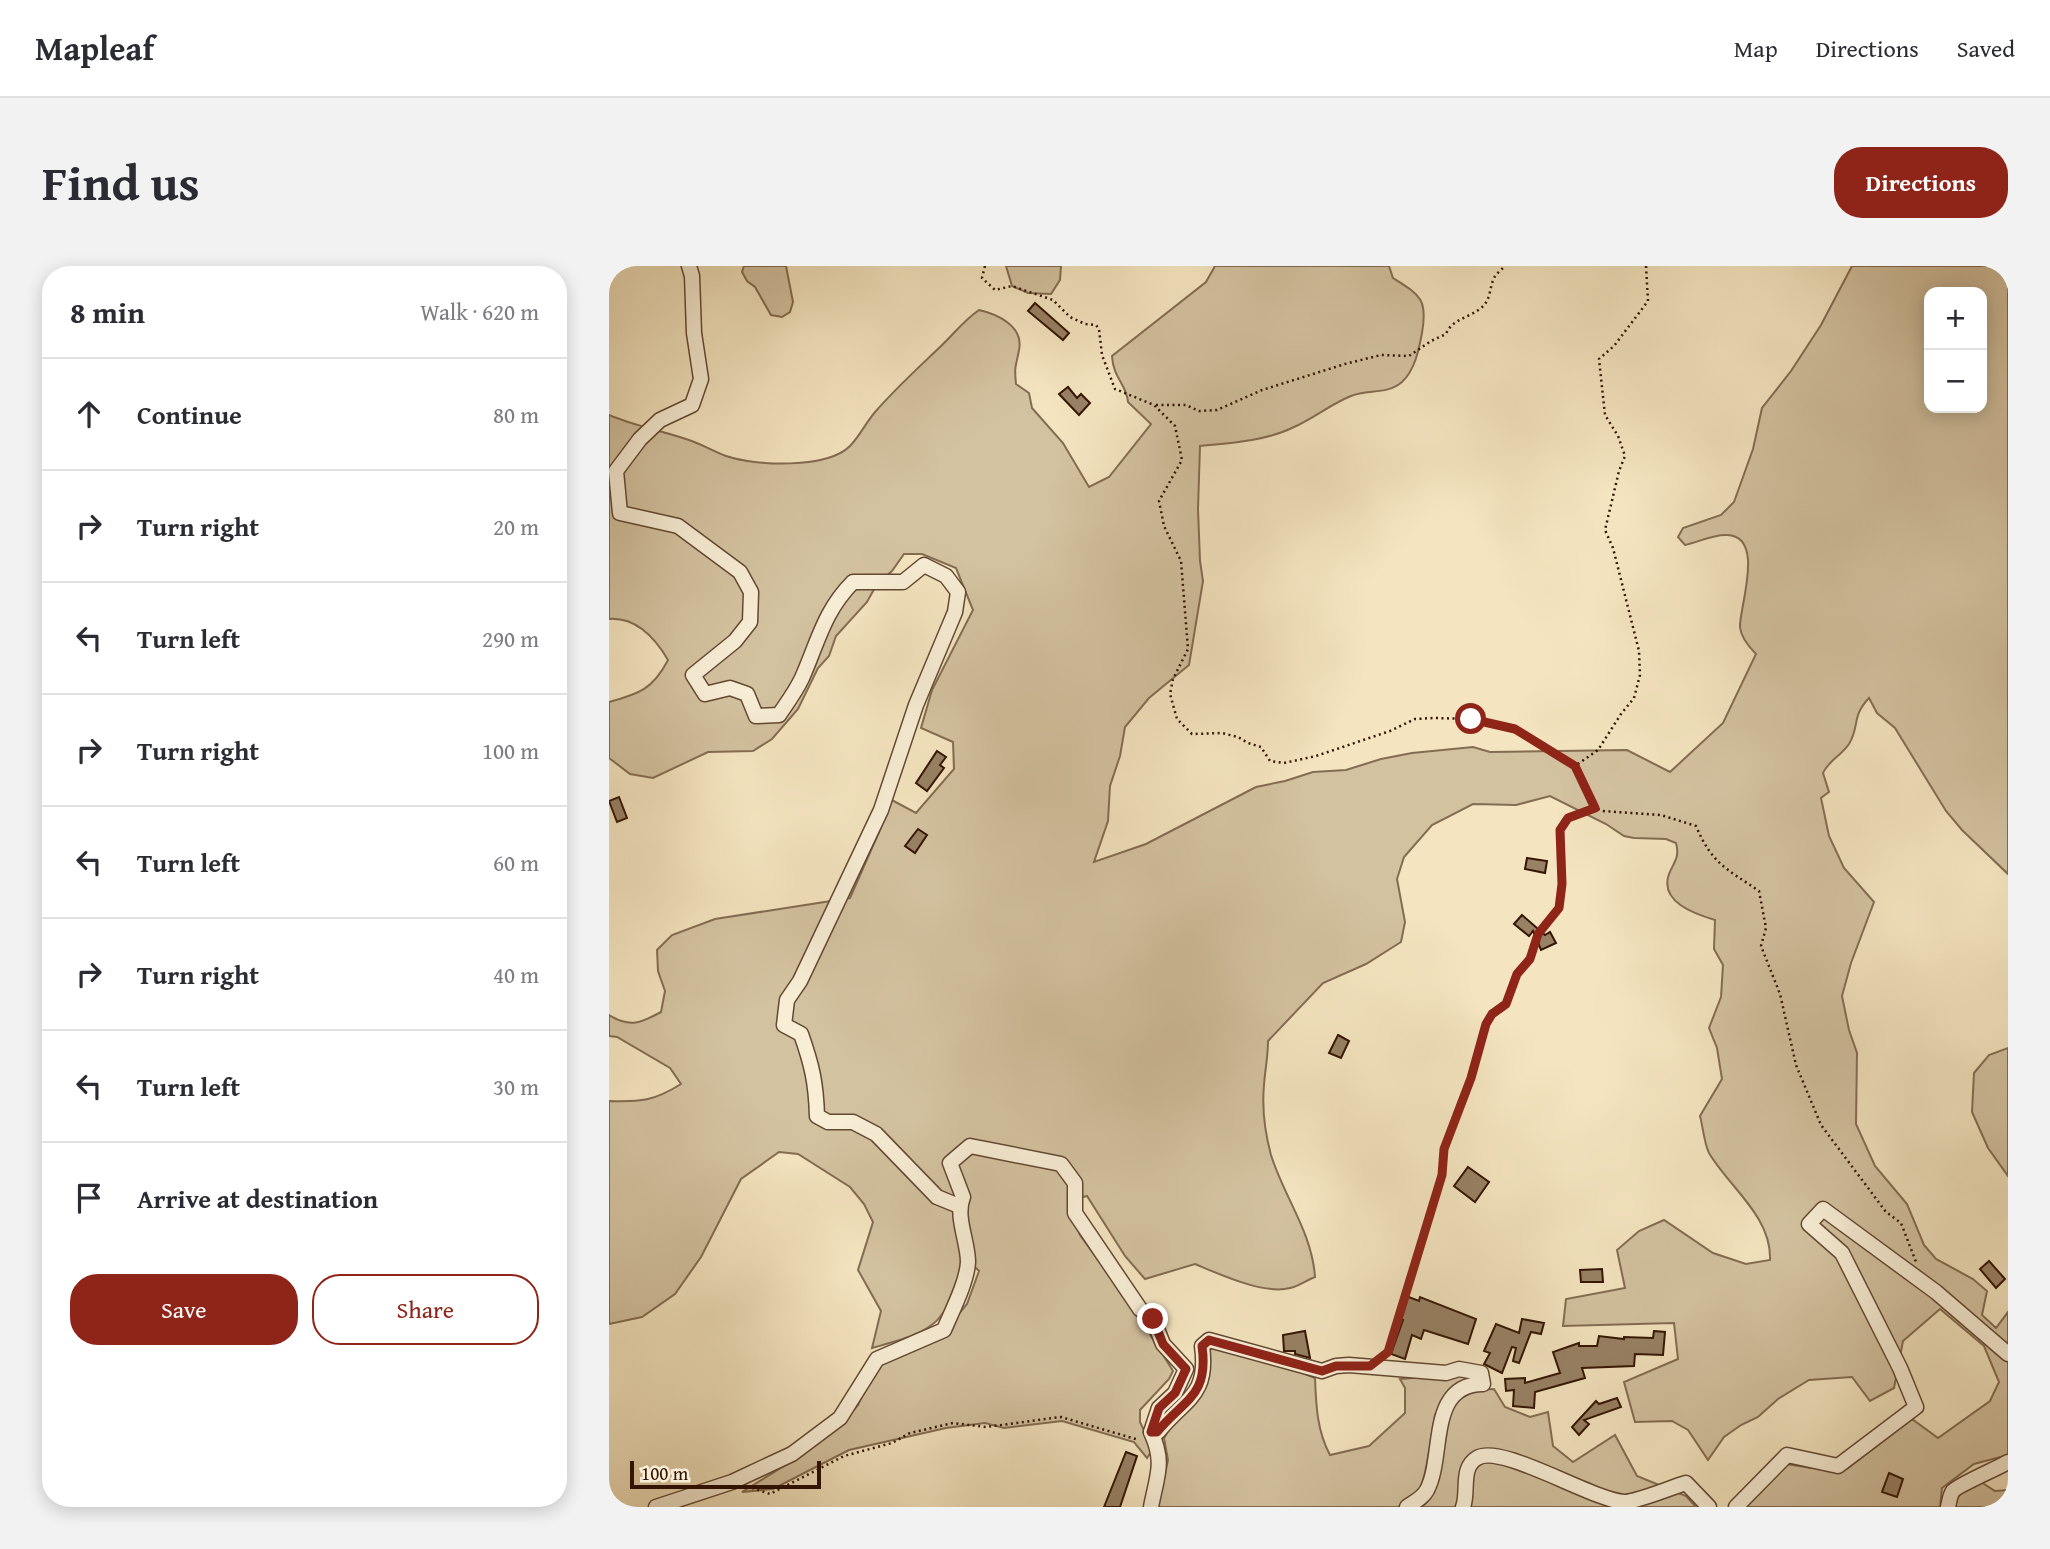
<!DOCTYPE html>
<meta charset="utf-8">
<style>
:root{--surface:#fff;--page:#f2f2f3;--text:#2b2b33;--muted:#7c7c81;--line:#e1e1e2;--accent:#8f2418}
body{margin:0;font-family:"Gentium Book Plus",serif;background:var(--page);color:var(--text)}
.controls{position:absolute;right:21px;top:21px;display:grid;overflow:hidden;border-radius:14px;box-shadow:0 4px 18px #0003}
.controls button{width:63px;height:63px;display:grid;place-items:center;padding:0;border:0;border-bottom:2px solid var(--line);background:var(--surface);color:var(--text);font:35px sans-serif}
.scale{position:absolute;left:21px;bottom:18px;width:191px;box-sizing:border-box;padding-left:7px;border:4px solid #341503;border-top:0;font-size:19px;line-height:24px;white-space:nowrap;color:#341503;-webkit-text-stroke:5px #f8eed6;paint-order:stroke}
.stop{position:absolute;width:21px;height:21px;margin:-16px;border:5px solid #8f2418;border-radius:50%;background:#fff}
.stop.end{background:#8f2418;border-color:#fff;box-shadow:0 2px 7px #0008}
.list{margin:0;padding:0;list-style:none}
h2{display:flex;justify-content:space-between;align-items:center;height:91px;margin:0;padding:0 28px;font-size:30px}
h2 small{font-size:23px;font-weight:400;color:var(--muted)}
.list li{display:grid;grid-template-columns:46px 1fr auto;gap:21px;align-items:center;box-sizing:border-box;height:112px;padding:0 28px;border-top:2px solid var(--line)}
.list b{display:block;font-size:26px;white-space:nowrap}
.list em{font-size:23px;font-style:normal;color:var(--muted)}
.actions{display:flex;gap:14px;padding:21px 28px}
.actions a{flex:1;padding:16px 0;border:2px solid var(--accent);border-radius:28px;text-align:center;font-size:24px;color:var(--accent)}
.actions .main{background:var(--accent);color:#fff}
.icon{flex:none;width:38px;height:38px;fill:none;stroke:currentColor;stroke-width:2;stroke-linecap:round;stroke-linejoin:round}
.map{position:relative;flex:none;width:1399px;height:1241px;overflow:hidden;border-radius:28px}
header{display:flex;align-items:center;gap:42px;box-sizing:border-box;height:98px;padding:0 35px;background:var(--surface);border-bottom:2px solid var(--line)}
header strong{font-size:33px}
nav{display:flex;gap:38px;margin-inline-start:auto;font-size:24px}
.intro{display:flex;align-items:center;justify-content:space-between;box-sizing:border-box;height:168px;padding:0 42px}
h1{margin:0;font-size:49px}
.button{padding:18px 32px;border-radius:28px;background:var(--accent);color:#fff;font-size:24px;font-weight:700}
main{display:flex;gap:42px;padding:0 42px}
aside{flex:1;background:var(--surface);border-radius:28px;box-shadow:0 4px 18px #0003}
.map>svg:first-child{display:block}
.green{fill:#d3c2a0;stroke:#846c52;stroke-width:2;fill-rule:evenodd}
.building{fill:#988165;stroke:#341503;stroke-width:2}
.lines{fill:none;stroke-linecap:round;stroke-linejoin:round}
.minor-casing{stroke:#644932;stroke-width:17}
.path{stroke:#341503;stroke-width:2.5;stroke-dasharray:2 3.5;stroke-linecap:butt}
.minor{stroke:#f8eed6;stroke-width:14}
.route{stroke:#8f2418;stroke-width:9}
</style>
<header>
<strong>Mapleaf</strong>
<nav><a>Map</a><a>Directions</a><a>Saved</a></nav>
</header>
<div class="intro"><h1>Find us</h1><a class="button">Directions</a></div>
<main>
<aside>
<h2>8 min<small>Walk · 620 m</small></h2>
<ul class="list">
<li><svg class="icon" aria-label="ahead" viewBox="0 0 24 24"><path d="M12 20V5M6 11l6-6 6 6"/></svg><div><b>Continue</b></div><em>80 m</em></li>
<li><svg class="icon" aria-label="right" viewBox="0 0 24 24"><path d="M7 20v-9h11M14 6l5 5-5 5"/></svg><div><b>Turn right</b></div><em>20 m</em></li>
<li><svg class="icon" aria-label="left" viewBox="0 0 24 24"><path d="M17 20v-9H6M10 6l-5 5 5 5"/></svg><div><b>Turn left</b></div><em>290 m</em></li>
<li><svg class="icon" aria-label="right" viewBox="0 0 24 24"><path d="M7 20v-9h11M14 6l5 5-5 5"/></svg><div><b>Turn right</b></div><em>100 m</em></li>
<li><svg class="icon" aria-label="left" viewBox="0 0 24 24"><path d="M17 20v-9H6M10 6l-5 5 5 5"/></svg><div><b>Turn left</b></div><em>60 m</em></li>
<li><svg class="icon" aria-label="right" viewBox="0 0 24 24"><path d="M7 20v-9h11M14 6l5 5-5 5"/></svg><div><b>Turn right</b></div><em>40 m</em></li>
<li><svg class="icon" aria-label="left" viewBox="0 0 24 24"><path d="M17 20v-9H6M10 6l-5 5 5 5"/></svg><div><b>Turn left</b></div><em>30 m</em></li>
<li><svg class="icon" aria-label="arrive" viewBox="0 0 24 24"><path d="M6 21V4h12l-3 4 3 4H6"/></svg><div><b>Arrive at destination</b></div></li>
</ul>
<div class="actions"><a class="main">Save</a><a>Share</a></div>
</aside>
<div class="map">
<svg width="1399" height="1241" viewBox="0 0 1399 1241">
<rect width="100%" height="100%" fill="#f4e5c0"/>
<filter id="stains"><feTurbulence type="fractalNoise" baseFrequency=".00286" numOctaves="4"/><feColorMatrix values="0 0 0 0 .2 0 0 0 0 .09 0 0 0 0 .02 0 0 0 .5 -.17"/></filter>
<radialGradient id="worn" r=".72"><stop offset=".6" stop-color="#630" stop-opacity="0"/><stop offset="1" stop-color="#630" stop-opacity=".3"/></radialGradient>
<g class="green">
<path d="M135 0H177L184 36 181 46 173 51 162 49 146 21 138 15 133 6Z"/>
<path d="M397 0H452L451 14 442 28 419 27 403 20Z"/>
<path d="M606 0H780L784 12C811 29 819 33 813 67 810 83 806 104 793 116 778 129 759 123 742 130 722 138 705 152 685 161 657 175 621 177 591 180L589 243 591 295 594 315 580 399 540 432 516 461 511 490 501 520 499 555 485 596 537 578 647 521 676 515 704 506 737 504 772 493 803 487 864 481 881 486 1018 484 1061 506 1114 457 1147 388C1140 381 1132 372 1131 361 1130 342 1157 270 1118 269 1106 268 1089 276 1076 279L1069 271 1074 262 1112 249 1125 236 1144 183 1153 142 1182 105 1212 59 1243 0H1399V608L1353 564 1337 545 1286 462 1268 447 1260 432C1242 451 1251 460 1240 478 1232 490 1220 494 1214 507L1220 526 1212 532 1220 570 1235 602 1265 636 1242 697 1233 730 1240 764 1248 787 1247 858 1266 900 1298 938 1315 979 1327 993 1364 1013 1378 1025 1373 1049 1387 1062 1399 1046V1189L1365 1198 1333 1222 1331 1241H1135L1177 1198 1203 1202H1239L1303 1153 1329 1172 1381 1135 1390 1116 1375 1080 1331 1043 1294 1075 1285 1122 1261 1135 1243 1111 1200 1114 1169 1133 1149 1151 1132 1159 1115 1171 1099 1194 1079 1164 1063 1155 1026 1156 1015 1116 1069 1093 1065 1057 954 1060 957 1033 1016 1022 1008 984 1030 965 1055 954 1104 987 1137 998 1161 994C1163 951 1120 921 1100 887 1095 877 1094 861 1091 850L1113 813 1108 782 1100 762 1112 731 1114 699 1105 683 1106 654C1086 648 1050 636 1060 608 1065 596 1071 591 1067 577L1057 573 1025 572 1015 570 997 558 941 530 907 539 864 538 823 559 795 591 788 613 796 656 792 676 757 698 714 717 659 775C659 791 656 804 655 819 653 841 656 867 662 889 675 931 703 966 706 1011 698 1014 690 1020 681 1022 655 1029 610 1008 586 998L536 1013 516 990 478 930 459 935 471 969 526 1044 564 1105 560 1113 531 1144V1156L544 1183 538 1192 525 1176 453 1155 395 1162 376 1157 337 1162 240 1184 164 1223 133 1226 175 1200 232 1159 249 1139 258 1118 274 1094 331 1071 358 1038 370 1005 356 991C336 1059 331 1063 263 1082L272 1045 249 1004 264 956 255 938 241 921 189 888 170 886 132 913 92 991 66 1028 33 1051 0 1058V835C32 836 45 835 72 818L61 802 8 771 0 770V749C21 762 32 757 52 746L56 725 49 705 48 684 63 669 106 653 241 632 271 564 281 533 307 547 345 503 344 476 312 462 323 424 364 344 347 302 313 288H295L283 305 268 318 258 336 227 370 220 390 209 402 189 443 163 473 144 485 99 486 44 512 21 508 0 492V436C30 428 44 423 59 394 46 372 27 351 0 353V149C25 160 51 164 77 173 91 177 103 185 117 190 146 200 218 203 241 180 251 170 257 156 267 145 287 122 309 102 331 81 345 68 354 55 370 44 388 48 415 60 410 84 407 101 405 99 407 118L420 127 423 142 454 177 480 221 500 211 542 158 519 136C518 119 504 112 503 90L597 16ZM1320 26H1373V142H1320Z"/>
<path d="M1399 782V910L1379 882 1363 846 1365 807 1380 789Z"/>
<path d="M611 1078 669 1097 706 1112C707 1139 708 1165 721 1189L760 1180 796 1147V1122L791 1113 853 1108 862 1110V1115L840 1130 826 1149 815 1217 808 1229 789 1241H549L559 1194 555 1172 567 1152 589 1134 600 1111 601 1084Z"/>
<path d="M885 1123 896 1141 921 1151 939 1146 944 1180 964 1196 1006 1169 1028 1210 1077 1230 1087 1241H812C819 1237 821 1231 824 1223 843 1180 820 1125 885 1123Z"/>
<path d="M1372 1216 1386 1225 1399 1224V1241H1345L1351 1227Z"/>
</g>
<g class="building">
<path d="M426 37 460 67 454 74 419 45Z"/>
<path d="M459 121 468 132 472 128 481 137 470 149 450 128Z"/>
<path d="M328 485 337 491 331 499 335 502 318 525 307 517Z"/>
<path d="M10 531 18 552 8 556 0 535Z"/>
<path d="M309 563 318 569 306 587 296 580Z"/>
<path d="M918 592 938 595 936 607 916 603Z"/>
<path d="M913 649 936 669 941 666 947 677 932 684 924 665 920 670 905 658Z"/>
<path d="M729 769 740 775 732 792 720 787Z"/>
<path d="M859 901 880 916 866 936 845 920Z"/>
<path d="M1380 995 1396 1013 1387 1022 1371 1003Z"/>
<path d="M993 1003 994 1016H972L971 1004Z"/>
<path d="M797 1030 810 1035 811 1031 867 1053 859 1078 815 1064 812 1073 803 1069 796 1093 782 1088 794 1054 789 1053Z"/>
<path d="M913 1053 935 1057 932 1068 922 1066 910 1097 904 1095 907 1082 903 1081 893 1107 875 1098 881 1087 875 1085 887 1058 910 1067Z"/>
<path d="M696 1065 701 1092 686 1088V1085H675L674 1069Z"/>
<path d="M1045 1065 1056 1066 1054 1089 1026 1088 1025 1100 973 1102 976 1112 926 1126 925 1142 904 1140 905 1124 897 1125 896 1113 916 1112V1117L951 1107 944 1086 970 1077V1080H988L990 1070 1015 1073V1071L1044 1072Z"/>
<path d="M1008 1132 1012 1141 975 1154 980 1158 970 1169 963 1161 987 1135 990 1138Z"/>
<path d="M517 1186 528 1190 511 1241H495Z"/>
<path d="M1280 1207 1294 1213 1288 1231 1273 1226Z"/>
</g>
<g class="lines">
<g class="minor-casing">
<g id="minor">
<path d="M80 0 83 10 85 67 92 113 83 139 51 154 31 173 7 205 11 247 69 260 131 306 142 326 141 356 126 375 84 409 96 428 121 422 138 428 147 450 170 449C178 437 187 425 193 412 209 376 215 345 244 316H294L315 299 337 310 349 326 346 346 307 439 272 544 191 715 178 734 175 759 192 768C203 799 207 817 208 850L219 856H244L267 868 328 931 350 940"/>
<path d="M542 1166H549C575 1133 600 1131 593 1080L600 1074 713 1105 727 1100 740 1099 837 1107 850 1103 872 1107 874 1118C818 1118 836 1190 818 1224 814 1232 805 1236 798 1241"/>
<path d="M47 1241 123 1216 183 1188 231 1152 268 1093 335 1064C343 1045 358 1016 359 996 359 975 346 951 354 931L341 897 361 880 452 898 466 917V947L531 1043 544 1053 554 1078 577 1103 566 1127 550 1142 542 1166C556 1197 548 1209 542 1241"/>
<path d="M854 1241C860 1226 851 1202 868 1192 892 1177 983 1234 1015 1236 1028 1236 1063 1221 1077 1217L1100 1241"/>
<path d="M1127 1241 1178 1189 1229 1200 1307 1141 1291 1102 1233 987 1200 958 1214 943 1327 1026 1399 1088"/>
<path d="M1339 1241C1340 1237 1341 1229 1344 1225 1349 1219 1389 1202 1399 1196"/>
</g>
</g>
<g class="path">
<path d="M376 0 373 12 386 24 403 20 444 34 461 51 476 58 487 59 490 63 493 89 506 123 545 139 566 160 573 194 550 235 555 260 572 295 579 383 564 413 561 428 568 453 583 468 613 467 629 471 639 477 652 481 661 495 675 497 707 490 781 465 806 453 825 452 862 453 906 463 966 500 989 484 1012 448 1025 432 1031 409 1030 385 1004 282 996 264 1010 205 1016 190 1009 170 996 149 990 93 1005 80 1039 35 1037 0"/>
<path d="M547 139H577L590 145 608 144 653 124 736 98 772 89 800 90 822 75 837 68C843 53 860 52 872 42 882 34 880 23 885 12 887 8 892 4 896 0"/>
<path d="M966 500 986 542 994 545 1052 549 1087 560C1103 598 1118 603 1150 625L1157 662 1152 680 1171 728 1187 799 1212 859 1277 946 1292 957 1307 996"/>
<path d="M774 1090 779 1086 833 909 835 883 862 812 877 758 883 748 897 738 908 707 921 693 929 668 950 642 953 618 951 564 959 552 986 542"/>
<path d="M143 1222 161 1228 235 1190 283 1177 301 1167 344 1157 377 1161 452 1151 530 1174"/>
</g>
<use href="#minor" class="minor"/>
</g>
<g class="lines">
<path class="route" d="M544 1053 554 1078 577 1103 566 1127 550 1142 542 1166H548C575 1133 600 1131 593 1080L600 1074 713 1105 727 1100H761L779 1086 833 909 835 883 862 812 877 758 883 748 897 738 908 708 921 693 929 668 950 642 953 618 951 564 959 552 986 542 966 500 906 463 862 453"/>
</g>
<rect width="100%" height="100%" filter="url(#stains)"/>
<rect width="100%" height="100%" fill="url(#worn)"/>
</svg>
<div class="controls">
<button>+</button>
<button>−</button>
</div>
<div class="scale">100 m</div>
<div class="stop" style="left:862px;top:453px"></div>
<div class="stop end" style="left:544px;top:1053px"></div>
</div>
</main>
